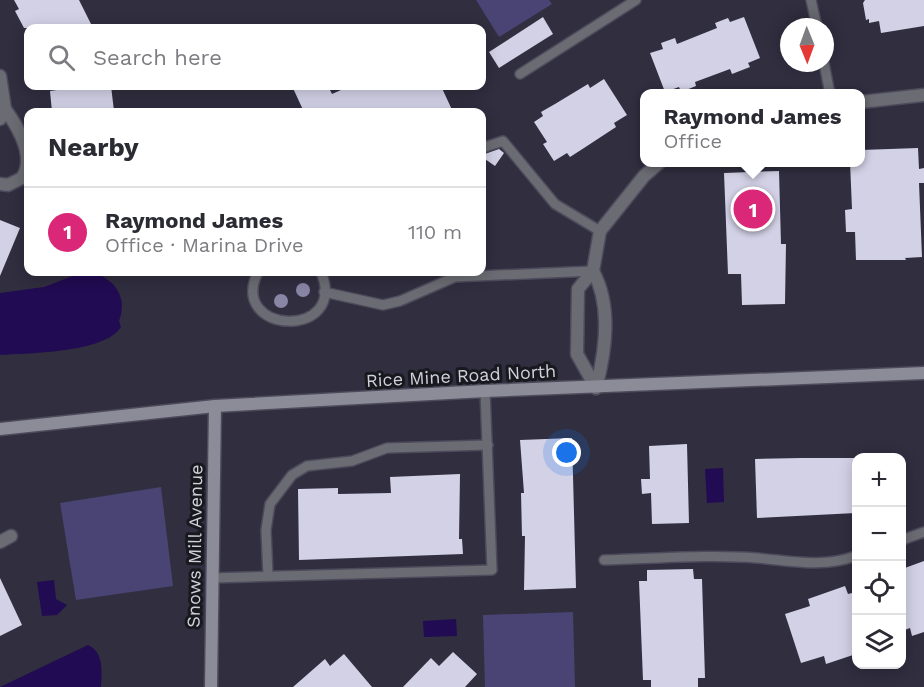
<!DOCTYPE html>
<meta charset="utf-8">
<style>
:root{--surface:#fff;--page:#f7f7f7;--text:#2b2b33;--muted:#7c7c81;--line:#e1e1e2;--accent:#db2777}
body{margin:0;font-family:"Work Sans",sans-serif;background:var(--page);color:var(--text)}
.controls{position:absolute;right:18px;bottom:18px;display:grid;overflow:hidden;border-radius:12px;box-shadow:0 3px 15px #0003}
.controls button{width:54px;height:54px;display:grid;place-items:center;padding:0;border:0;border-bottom:2px solid var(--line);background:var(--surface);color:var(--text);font:30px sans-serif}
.compass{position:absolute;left:780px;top:18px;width:54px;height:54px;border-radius:50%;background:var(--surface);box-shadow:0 3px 15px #0003;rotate:179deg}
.you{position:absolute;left:567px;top:453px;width:21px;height:21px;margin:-15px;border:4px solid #fff;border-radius:50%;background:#1a73e8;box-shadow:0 0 0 9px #1a73e833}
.badge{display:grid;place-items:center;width:39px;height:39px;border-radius:50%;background:var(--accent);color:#fff;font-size:20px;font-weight:700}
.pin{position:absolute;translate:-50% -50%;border:3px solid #fff;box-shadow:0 2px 6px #0006}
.popup{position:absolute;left:640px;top:89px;width:225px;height:78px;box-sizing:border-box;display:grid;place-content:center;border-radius:12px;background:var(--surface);filter:drop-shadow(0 2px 4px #0005);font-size:20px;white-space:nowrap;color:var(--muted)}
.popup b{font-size:22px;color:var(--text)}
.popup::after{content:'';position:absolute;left:50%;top:100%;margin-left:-12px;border:12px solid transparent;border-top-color:var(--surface)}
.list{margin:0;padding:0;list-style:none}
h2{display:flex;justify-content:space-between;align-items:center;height:78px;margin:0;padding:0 24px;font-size:26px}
h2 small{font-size:20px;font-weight:400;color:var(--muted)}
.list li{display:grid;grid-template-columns:39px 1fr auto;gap:18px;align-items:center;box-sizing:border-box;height:90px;padding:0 24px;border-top:2px solid var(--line)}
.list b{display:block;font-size:22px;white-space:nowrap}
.list p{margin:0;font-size:20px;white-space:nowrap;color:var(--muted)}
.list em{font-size:20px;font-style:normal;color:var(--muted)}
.icon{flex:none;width:33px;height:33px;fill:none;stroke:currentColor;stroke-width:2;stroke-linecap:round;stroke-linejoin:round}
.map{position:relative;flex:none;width:924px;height:687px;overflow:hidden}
.search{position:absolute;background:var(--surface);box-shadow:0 3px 15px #0003;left:24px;top:24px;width:462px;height:66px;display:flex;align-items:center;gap:15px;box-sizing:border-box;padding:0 21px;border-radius:12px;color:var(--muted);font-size:22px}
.panel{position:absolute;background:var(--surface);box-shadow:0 3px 15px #0003;left:24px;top:108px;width:462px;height:168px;border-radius:12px}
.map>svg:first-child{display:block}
.green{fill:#494473}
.water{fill:#210b52}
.building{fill:#d2d1e6}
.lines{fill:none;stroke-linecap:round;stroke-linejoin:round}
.lane-casing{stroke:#4d4b5b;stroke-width:12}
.street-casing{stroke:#4d4b5b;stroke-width:15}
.secondary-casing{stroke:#4d4b5b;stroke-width:15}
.lane{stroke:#6b6b73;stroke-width:9}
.street{stroke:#6b6b73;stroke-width:12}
.secondary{stroke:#8c8b98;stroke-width:12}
.tree{fill:#8885a5}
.labels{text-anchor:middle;stroke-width:6;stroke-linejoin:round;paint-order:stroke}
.street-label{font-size:18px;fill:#d1d1dc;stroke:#18181f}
</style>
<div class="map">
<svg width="924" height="687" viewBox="0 0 924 687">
<rect width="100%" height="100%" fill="#302e3f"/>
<g class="green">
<path d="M476 0H549L552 4 499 37Z"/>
<path d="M161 487 173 586 76 600 60 503Z"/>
<path d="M573 612 575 687H485L483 615Z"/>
</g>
<g class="water">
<path d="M83 272C109 272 130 294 119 321L121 327C105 353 29 353 0 355V293L44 287Z"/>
<path d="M723 468 724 502 707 503 705 469Z"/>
<path d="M54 580 56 599 67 605 57 615 42 616 37 582Z"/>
<path d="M456 619 457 636 424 637 423 621Z"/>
<path d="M88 645C104 652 102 672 101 687H0Z"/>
</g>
<g class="building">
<path d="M14 0H79L93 28H24L15 11 19 9Z"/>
<path d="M865 0H924V26L881 33 879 21 869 23V19L866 20 863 3Z"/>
<path d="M543 17 553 34 499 68 489 52Z"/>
<path d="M744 17 760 58 748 63 750 67 732 74 730 69 695 82 696 86 681 92 679 87 665 92 650 53 663 49 661 43 675 38 677 44 717 28 715 23 728 18 730 22Z"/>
<path d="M604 79 627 115 614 123 616 127 584 148 570 157 567 153 554 161 543 144 547 142 534 122 543 116 541 112 555 104 588 84 590 88Z"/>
<path d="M54 86H111L114 111 52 112 50 91 57 90Z"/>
<path d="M292 86H328L332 94 350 86H441L453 112H304Z"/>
<path d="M918 148 919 169 924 168V183H919L922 257 905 258 906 260H856L855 232H846L845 210 852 209 850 162H861V150Z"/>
<path d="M499 149 504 153 495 166 482 157V155Z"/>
<path d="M779 171 781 244H786L785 304 742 305 741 274H728L724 173Z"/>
<path d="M0 220 20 228 0 276Z"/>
<path d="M572 438 576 588 524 590 525 536H522L521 493H524L520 440Z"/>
<path d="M687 444 689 523 652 524 651 493 642 494 641 479H650L649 446Z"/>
<path d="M802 458H856V513L757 518 755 459Z"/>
<path d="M460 474 459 539H462L463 554 299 560 298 489 338 488V494L391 493 390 477Z"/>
<path d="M924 561V632L912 636 910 628 902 631V569Z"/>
<path d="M693 569 694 579H702L705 678H698V687H651V680H643L639 581H647V570Z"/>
<path d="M0 578 22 625 0 636Z"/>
<path d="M845 586 848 594 856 592V654L826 664 824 656 801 663 785 614 810 606 808 599Z"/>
<path d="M453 652 477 674 465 687H403L431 658 439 666Z"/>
<path d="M344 654 372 687H293L325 659 330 666Z"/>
</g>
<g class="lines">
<g class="lane-casing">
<g id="lane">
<path d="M811 0 817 27"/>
<path d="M824 63 830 94"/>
<path d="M520 74 636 0"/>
<path d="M482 148 503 141 555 204 600 231"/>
<path d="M258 272C227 335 349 340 321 272"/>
<path d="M324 292 383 305 400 301 455 277 593 271"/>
<path d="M902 540 924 532"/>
<path d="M604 560C654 559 707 554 757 558 792 561 822 568 856 556"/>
<path d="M268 576 266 530 270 504 292 475 307 466 352 461 387 448 488 445"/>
<path d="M212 578 492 570 485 391"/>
</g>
</g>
<g class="street-casing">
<g id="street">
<path d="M0 76 5 109"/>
<path d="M861 102 924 95"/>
<path d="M0 119 5 109C18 127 36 157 22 178L8 185 0 184"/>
<path d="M593 271C612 306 606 350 596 388"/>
<path d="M596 388 577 354 578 289 593 271 600 231 644 176 660 162"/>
<path d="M0 542 11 536"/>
</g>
</g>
<g class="secondary-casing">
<g id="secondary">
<path d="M0 429 215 406 485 391 924 373"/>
<path d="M211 687 215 406"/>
</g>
</g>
<use href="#lane" class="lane"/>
<use href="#street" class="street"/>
<use href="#secondary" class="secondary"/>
</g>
<g class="tree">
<circle cx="303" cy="290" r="7"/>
<circle cx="281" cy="301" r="7"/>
</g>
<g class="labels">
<g class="street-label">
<text transform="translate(461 376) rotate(-3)" y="6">Rice Mine Road North</text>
<text transform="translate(195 546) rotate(-89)" y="6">Snows Mill Avenue</text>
</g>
</g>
</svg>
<div class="controls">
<button>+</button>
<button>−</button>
<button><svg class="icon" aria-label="locate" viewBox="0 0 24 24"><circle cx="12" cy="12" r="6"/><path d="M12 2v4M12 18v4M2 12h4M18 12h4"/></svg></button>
<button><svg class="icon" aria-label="layers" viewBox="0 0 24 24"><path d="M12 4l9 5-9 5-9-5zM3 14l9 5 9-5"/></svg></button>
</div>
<svg class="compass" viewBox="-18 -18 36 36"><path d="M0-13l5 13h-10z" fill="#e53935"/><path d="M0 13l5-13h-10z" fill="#7c7c81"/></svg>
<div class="you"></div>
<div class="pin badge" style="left:753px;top:209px">1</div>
<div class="popup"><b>Raymond James</b>Office</div>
<div class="search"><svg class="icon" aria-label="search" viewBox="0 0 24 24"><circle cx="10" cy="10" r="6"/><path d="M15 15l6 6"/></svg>Search here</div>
<section class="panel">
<h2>Nearby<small></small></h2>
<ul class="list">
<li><span class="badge">1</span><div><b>Raymond James</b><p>Office · Marina Drive</p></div><em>110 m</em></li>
</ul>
</section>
</div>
